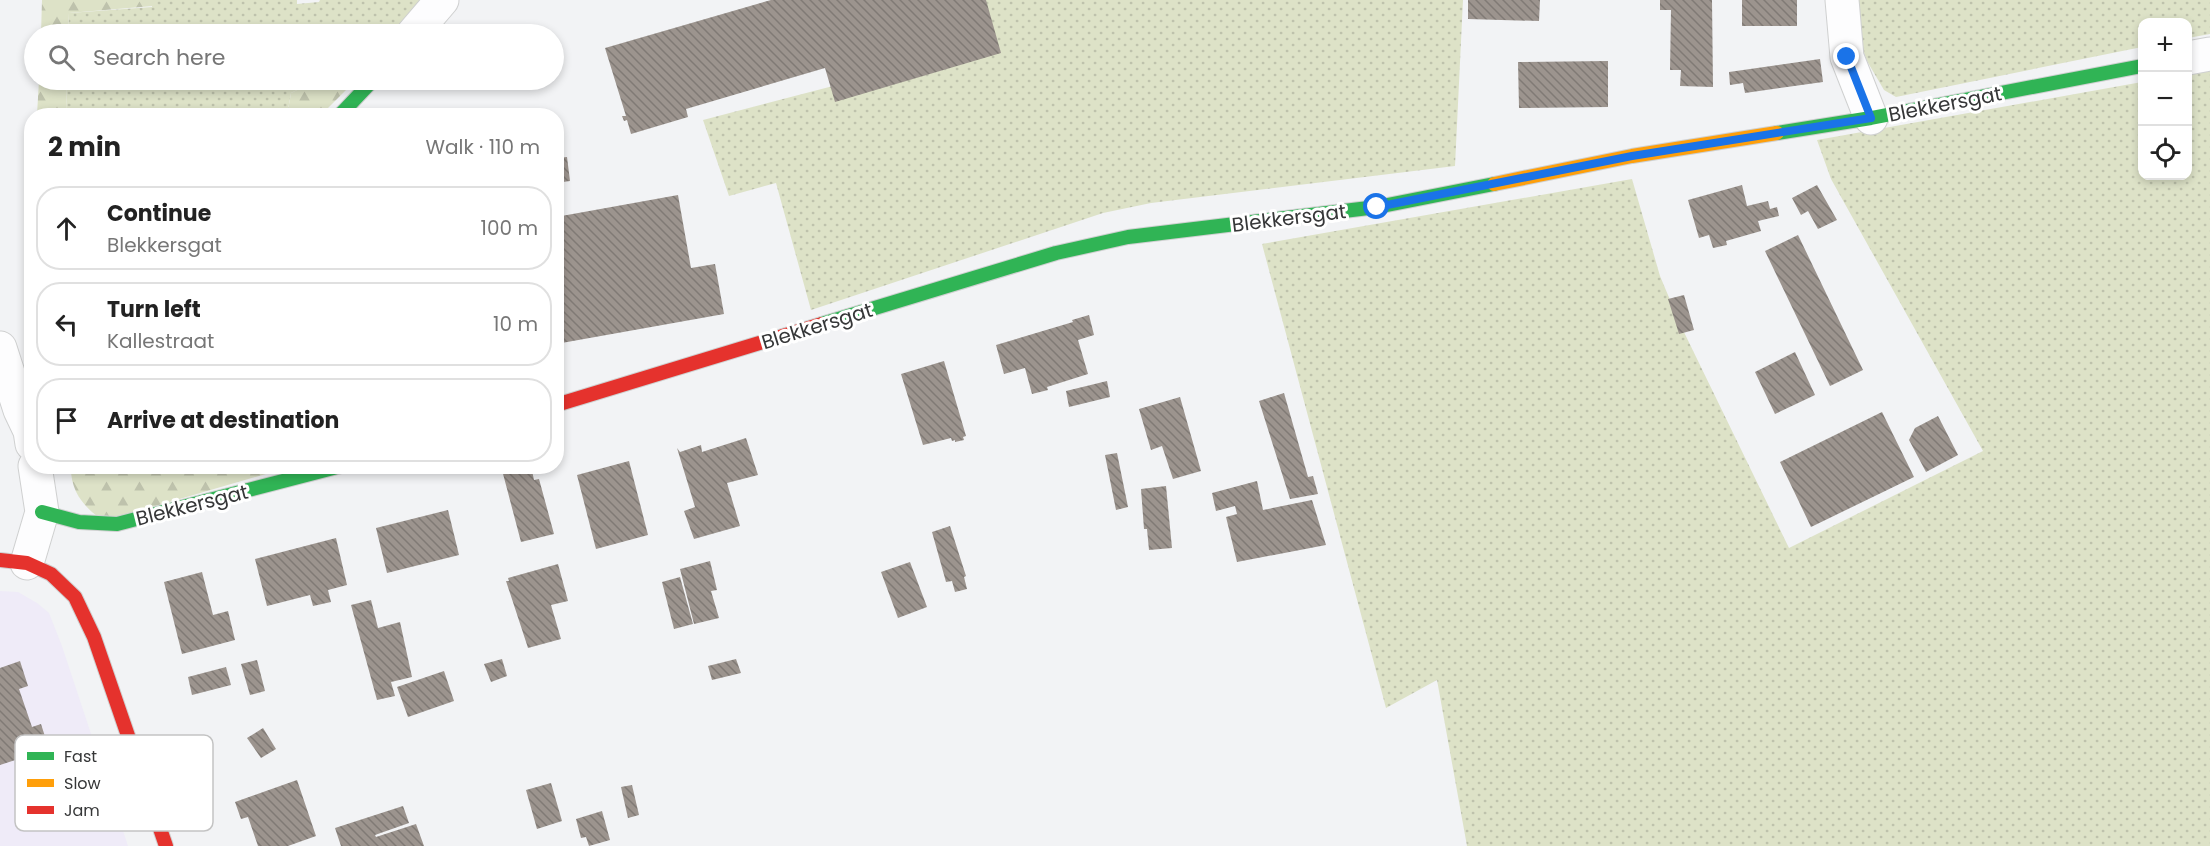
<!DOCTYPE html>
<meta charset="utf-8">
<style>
:root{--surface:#fff;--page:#f2f2f2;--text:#222;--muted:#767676;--line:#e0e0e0}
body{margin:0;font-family:Poppins,sans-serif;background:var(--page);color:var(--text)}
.controls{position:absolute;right:18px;top:18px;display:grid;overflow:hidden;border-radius:12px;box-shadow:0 3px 9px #0003}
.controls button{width:54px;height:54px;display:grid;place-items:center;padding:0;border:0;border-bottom:2px solid var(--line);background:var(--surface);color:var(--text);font:30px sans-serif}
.stop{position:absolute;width:18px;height:18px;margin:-14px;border:4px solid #1a73e8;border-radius:50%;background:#fff}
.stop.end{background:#1a73e8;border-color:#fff;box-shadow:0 2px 6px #0008}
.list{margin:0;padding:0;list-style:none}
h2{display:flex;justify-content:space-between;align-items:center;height:78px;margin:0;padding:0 24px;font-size:26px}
h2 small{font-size:20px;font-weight:400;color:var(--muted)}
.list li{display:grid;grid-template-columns:39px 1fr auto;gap:18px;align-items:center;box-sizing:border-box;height:84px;margin:0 12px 12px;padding:0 12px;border:2px solid var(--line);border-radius:24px}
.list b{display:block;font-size:22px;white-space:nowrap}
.list p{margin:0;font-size:20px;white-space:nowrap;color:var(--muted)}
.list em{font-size:20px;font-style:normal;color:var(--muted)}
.icon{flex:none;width:33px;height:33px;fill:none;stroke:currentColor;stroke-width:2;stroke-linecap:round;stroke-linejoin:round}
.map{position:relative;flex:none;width:2210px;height:846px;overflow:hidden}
.search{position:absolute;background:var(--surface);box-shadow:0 3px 9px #0003;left:24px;top:24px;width:540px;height:66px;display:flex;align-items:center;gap:15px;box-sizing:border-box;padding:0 21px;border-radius:33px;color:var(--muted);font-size:22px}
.panel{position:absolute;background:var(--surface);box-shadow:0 3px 9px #0003;left:24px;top:108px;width:540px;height:366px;border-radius:24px}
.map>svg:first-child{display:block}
.industrial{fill:#efebf8}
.grass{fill:url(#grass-dots)}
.forest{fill:url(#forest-firs)}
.building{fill:url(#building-back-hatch)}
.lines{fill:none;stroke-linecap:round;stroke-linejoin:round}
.street-casing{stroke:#cfd0d0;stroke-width:35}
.fast-casing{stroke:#cfd0d0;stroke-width:16}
.slow-casing{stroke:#cfd0d0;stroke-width:16}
.jam-casing{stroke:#cfd0d0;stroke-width:16}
.street{stroke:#fdfdfe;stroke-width:33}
.fast{stroke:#30b455;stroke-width:14}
.slow{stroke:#ff9f0a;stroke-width:14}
.jam{stroke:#e5322d;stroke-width:14}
.route{stroke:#1a73e8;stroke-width:8}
.labels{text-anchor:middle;stroke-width:6;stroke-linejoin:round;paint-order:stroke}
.street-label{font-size:20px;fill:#363738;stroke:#fff}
.key{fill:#fff;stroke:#c3c3c3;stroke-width:1.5}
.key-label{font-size:16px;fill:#363738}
</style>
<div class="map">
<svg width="2210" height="846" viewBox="0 0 2210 846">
<defs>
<pattern id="grass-dots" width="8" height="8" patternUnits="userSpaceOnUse" patternTransform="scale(1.5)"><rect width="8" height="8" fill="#dde2c7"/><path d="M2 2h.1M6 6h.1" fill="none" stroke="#bec2ac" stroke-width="1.8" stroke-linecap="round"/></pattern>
<pattern id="forest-firs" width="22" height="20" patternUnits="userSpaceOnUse" patternTransform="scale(1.5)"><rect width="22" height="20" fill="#dde2c7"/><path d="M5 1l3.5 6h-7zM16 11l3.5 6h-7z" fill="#bec2ac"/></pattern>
<pattern id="building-back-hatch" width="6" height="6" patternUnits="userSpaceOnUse" patternTransform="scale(1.5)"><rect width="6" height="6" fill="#9c948e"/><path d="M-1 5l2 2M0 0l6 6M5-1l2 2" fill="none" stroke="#807a75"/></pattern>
</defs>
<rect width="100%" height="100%" fill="#f2f3f5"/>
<path class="industrial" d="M0 591 18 592 37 603 49 613 62 646 128 846H0Z"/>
<g class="grass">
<path d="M152 0H297V4L319 2 320 0H429L398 34H68L69 13 152 7Z"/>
<path d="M808 0H1463L1455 166 1151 203 1103 213 811 310 776 183 729 196 703 120 833 86Z"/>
<path d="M1857 0H2210V34L2188 38V22H2142V47L1896 97 1884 90 1867 61 1858 36Z"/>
<path d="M2210 68V846H1467L1437 680 1386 708 1262 244 1632 179 1660 276 1681 326 1789 548 1983 451 1831 179 1817 140 2142 82V176H2188V73Z"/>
<path d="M67 80H317L291 93 287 115 66 116Z"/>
</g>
<g class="forest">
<path d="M42 0H152L153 6 69 13 68 34H41Z"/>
<path d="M39 80H67L66 115H37Z"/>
<path d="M317 80H356L321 115 287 116 291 93Z"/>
<path d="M71 466 290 467 104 521C84 508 70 491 71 466Z"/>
</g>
<g class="building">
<path d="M771 0H986L1001 53 835 102 825 68 686 109 688 117 631 134 627 120 624 121 622 116H626L605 48Z"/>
<path d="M1468 0H1540L1539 21 1468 19Z"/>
<path d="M1660 0H1712L1713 87 1680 86 1681 70H1670L1671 10H1660Z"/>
<rect x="1742" y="0" width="55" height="26"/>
<path d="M1820 59 1823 82 1745 93 1743 83 1730 85 1729 72Z"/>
<path d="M1608 61V107L1519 108 1518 62Z"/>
<path d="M567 157 570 181 556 183V158Z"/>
<path d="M1742 185 1747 206 1768 201 1770 209 1777 207 1779 216 1758 221 1761 231 1726 241 1727 245 1713 248 1709 235 1699 238 1688 200Z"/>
<path d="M1817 185 1837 220 1818 229 1808 211 1801 215 1792 198Z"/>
<path d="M678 195 691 268 715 264 724 314 556 344V217Z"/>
<path d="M1798 235 1863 370 1830 386 1765 251Z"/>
<path d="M1684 295 1694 330 1679 334 1668 299Z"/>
<path d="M1089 315 1094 335 1078 340 1088 374 1047 387 1048 390 1032 394 1025 368 1004 374 996 345 1073 322 1072 320Z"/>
<path d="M1795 352 1815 395 1775 414 1755 372Z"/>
<path d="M944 361 966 436 963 437 964 440 955 442V440L952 441 951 438 923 445 901 374Z"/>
<path d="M1107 381 1110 397 1069 407 1066 391Z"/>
<path d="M1284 393 1308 477 1313 476 1318 494 1290 499 1259 401Z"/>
<path d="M1180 397 1201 471 1173 479 1162 446 1151 450 1139 409Z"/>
<path d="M1882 412 1914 477 1811 527 1780 462Z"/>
<path d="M1938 416 1958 455 1926 472 1909 440 1915 428Z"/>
<path d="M746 438 758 475 727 483 740 526 694 539 684 511 695 507 677 448 680 452 701 445 702 452Z"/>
<path d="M1117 453 1128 507 1116 510 1105 455Z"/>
<path d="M629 461 648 535 596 549 577 475Z"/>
<path d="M517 466H531L534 480 539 479 554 534 521 542 502 470Z"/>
<path d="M1257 481 1263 510 1312 500 1326 545 1237 562 1226 517 1237 514 1235 506 1216 511 1212 493Z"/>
<path d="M1166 486 1172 548 1149 550 1147 529H1144L1141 489Z"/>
<path d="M448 510 459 555 387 573 376 528Z"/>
<path d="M950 526 966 576 964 577 967 589 955 592 952 581 946 582 932 532Z"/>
<path d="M336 538 347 585 328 590 331 602 313 606 310 595 267 606 255 559Z"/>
<path d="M710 561 717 590 711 591 719 618 694 624 680 569Z"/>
<path d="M910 562 927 607 898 618 881 572Z"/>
<path d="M558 564 568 601 551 605 561 639 528 648 506 581H509L508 578Z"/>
<path d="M202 572 213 615 228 611 235 640 182 654 164 582Z"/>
<path d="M680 577 693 624 674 629 662 582Z"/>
<path d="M371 600 378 628 400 622 412 677 391 682 395 696 377 700 351 605Z"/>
<path d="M502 659 507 676 491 682 484 664Z"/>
<path d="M736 659 741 673 712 680 708 666Z"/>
<path d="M257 660 265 691 250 695 241 664Z"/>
<path d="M20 661 28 686 19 689 32 727 41 724 49 749 0 765V668Z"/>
<path d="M226 667 231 685 192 695 188 677Z"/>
<path d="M444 671 454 701 408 717 397 687Z"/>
<path d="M263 728 276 749 261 758 247 738Z"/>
<path d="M297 780 316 836 288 846H258L248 817 241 819 235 802Z"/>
<path d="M551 783 562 821 537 829 526 790Z"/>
<path d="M632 785 639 815 628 818 621 787Z"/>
<path d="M403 806 409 823 375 835 376 837 416 824 424 846H341L335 828Z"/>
<path d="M602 811 610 840 589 846 586 837 581 838 576 819Z"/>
</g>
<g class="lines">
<g class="street-casing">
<g id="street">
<path d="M1842 0 1847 57 1871 118"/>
<path d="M413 34 442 0"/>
<path d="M2188 58 2210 54"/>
<path d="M0 348 20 410 30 431 32 444"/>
<path d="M27 563 42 512 35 466"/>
</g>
</g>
<g class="fast-casing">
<g id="fast">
<path d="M339 116 373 80"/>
<path d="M1777 133 1871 118 2142 66"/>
<path d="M822 324 1056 253 1128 237 1377 207 1494 184"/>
<path d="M42 512 79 522 117 524 341 466"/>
</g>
</g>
<g class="slow-casing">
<path id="slow" d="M1494 184 1632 156 1777 133"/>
</g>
<g class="jam-casing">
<g id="jam">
<path d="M556 405 822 324"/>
<path d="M0 560 27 563 51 574 75 597 94 637 166 846"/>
</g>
</g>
<use href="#street" class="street"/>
<use href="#fast" class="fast"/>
<use href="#slow" class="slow"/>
<use href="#jam" class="jam"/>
</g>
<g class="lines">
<path class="route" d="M1377 207 1632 156 1871 118 1847 57"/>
</g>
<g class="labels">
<g class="street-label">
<text transform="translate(1945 104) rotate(-11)" y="7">Blekkersgat</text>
<text transform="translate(1289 218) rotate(-7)" y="7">Blekkersgat</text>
<text transform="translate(817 326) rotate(-17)" y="7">Blekkersgat</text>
<text transform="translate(192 505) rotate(-14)" y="7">Blekkersgat</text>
</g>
</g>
<rect x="15" y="735" width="198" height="96" rx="9" class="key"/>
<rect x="27" y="752" width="27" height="8" fill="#30b455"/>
<rect x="27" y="779" width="27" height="8" fill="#ff9f0a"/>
<rect x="27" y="806" width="27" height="8" fill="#e5322d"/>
<g class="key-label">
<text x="64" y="762">Fast</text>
<text x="64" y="789">Slow</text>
<text x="64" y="816">Jam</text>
</g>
</svg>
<div class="controls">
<button>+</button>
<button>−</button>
<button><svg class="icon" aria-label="locate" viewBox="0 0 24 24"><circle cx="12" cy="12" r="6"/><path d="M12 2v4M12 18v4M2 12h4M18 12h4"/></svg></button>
</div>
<div class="stop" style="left:1377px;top:207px"></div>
<div class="stop end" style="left:1847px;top:57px"></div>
<div class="search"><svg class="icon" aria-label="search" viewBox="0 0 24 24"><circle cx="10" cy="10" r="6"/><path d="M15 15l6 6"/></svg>Search here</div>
<section class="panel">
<h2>2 min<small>Walk · 110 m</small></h2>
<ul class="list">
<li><svg class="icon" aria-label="ahead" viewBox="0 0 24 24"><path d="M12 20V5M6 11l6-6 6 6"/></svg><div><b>Continue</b><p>Blekkersgat</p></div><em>100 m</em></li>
<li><svg class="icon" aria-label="left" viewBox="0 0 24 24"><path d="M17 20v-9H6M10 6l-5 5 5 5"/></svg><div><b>Turn left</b><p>Kallestraat</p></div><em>10 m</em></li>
<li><svg class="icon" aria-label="arrive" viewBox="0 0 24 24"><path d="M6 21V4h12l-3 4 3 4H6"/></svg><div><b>Arrive at destination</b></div></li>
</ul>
</section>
</div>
